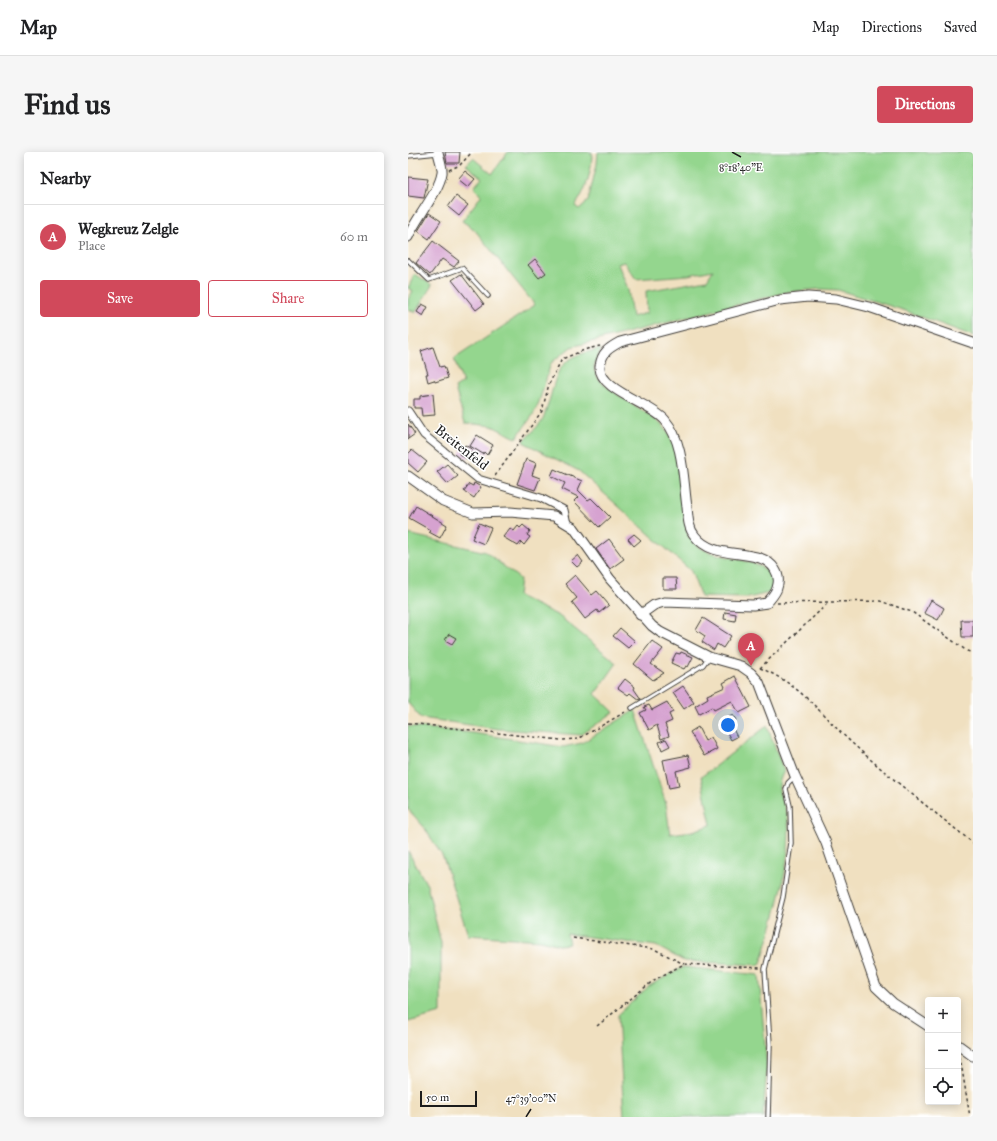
<!DOCTYPE html>
<meta charset="utf-8">
<style>
:root{--surface:#fff;--page:#f6f6f6;--text:#202124;--muted:#757577;--line:#e0e0e0;--accent:#d1495b}
body{margin:0;font-family:"IM FELL Great Primer",serif;background:var(--page);color:var(--text)}
.controls{position:absolute;right:12px;bottom:12px;display:grid;overflow:hidden;border-radius:4px;box-shadow:0 2px 10px #0003}
.controls button{width:36px;height:36px;display:grid;place-items:center;padding:0;border:0;border-bottom:1px solid var(--line);background:var(--surface);color:var(--text);font:20px sans-serif}
.scale{position:absolute;left:12px;bottom:10px;width:57px;box-sizing:border-box;padding-left:4px;border:2px solid #1c1c1c;border-top:0;font-size:11px;line-height:14px;white-space:nowrap;color:#1c1c1c;-webkit-text-stroke:3px #fff;paint-order:stroke}
.you{position:absolute;left:320px;top:573px;width:14px;height:14px;margin:-10px;border:3px solid #fff;border-radius:50%;background:#1a73e8;box-shadow:0 0 0 6px #1a73e833}
.badge{display:grid;place-items:center;width:26px;height:26px;border-radius:50%;background:var(--accent);color:#fff;font-size:13px;font-weight:700}
.pin{position:absolute;translate:-50% -33px;filter:drop-shadow(0 1px 2px #0008)}
.pin::after{content:'';position:absolute;top:21px;width:14px;height:12px;background:inherit;clip-path:polygon(0 0,100% 0,50% 100%)}
.list{margin:0;padding:0;list-style:none}
h2{display:flex;justify-content:space-between;align-items:center;height:52px;margin:0;padding:0 16px;font-size:17px}
h2 small{font-size:13px;font-weight:400;color:var(--muted)}
.list li{display:grid;grid-template-columns:26px 1fr auto;gap:12px;align-items:center;box-sizing:border-box;height:64px;padding:0 16px;border-top:1px solid var(--line)}
.list b{display:block;font-size:15px;white-space:nowrap}
.list p{margin:0;font-size:13px;white-space:nowrap;color:var(--muted)}
.list em{font-size:13px;font-style:normal;color:var(--muted)}
.actions{display:flex;gap:8px;padding:12px 16px}
.actions a{flex:1;padding:9px 0;border:1px solid var(--accent);border-radius:4px;text-align:center;font-size:14px;color:var(--accent)}
.actions .main{background:var(--accent);color:#fff}
.icon{flex:none;width:22px;height:22px;fill:none;stroke:currentColor;stroke-width:2;stroke-linecap:round;stroke-linejoin:round}
.map{position:relative;flex:none;width:565px;height:965px;overflow:hidden;border-radius:4px}
header{display:flex;align-items:center;gap:24px;box-sizing:border-box;height:56px;padding:0 20px;background:var(--surface);border-bottom:1px solid var(--line)}
header strong{font-size:19px}
nav{display:flex;gap:22px;margin-inline-start:auto;font-size:14px}
.intro{display:flex;align-items:center;justify-content:space-between;box-sizing:border-box;height:96px;padding:0 24px}
h1{margin:0;font-size:28px}
.button{padding:10px 18px;border-radius:4px;background:var(--accent);color:#fff;font-size:14px;font-weight:700}
main{display:flex;gap:24px;padding:0 24px}
aside{flex:1;background:var(--surface);border-radius:4px;box-shadow:0 2px 10px #0003}
.map>svg:first-child{display:block}
.green{fill:#94d68e;stroke:#587955;fill-rule:evenodd}
.building{fill:#d6a2d0}
.lines{fill:none;stroke-linecap:round;stroke-linejoin:round}
.service-casing{stroke:#3c3935;stroke-width:5.5}
.minor-casing{stroke:#3c3935;stroke-width:9}
.tertiary-casing{stroke:#3c3935;stroke-width:11}
.path{stroke:#3c3935;stroke-width:1.5;stroke-dasharray:3 3;stroke-linecap:butt}
.service{stroke:#fff;stroke-width:3.5}
.minor{stroke:#fff;stroke-width:7}
.tertiary{stroke:#fff;stroke-width:9}
.ticks{fill:none;stroke:#1c1c1c;stroke-width:1.5}
.labels{text-anchor:middle;stroke-width:3;stroke-linejoin:round;paint-order:stroke}
.street-label{font-size:14px;fill:#1c1c1c;stroke:#fff}
.ticks-label{font-size:10px;text-anchor:middle;fill:#1c1c1c;stroke:#fff;stroke-width:3;stroke-linejoin:round;paint-order:stroke}
</style>
<header>
<strong>Map</strong>
<nav><a>Map</a><a>Directions</a><a>Saved</a></nav>
</header>
<div class="intro"><h1>Find us</h1><a class="button">Directions</a></div>
<main>
<aside>
<h2>Nearby<small></small></h2>
<ul class="list">
<li><span class="badge">A</span><div><b>Wegkreuz Zelgle</b><p>Place</p></div><em>60 m</em></li>
</ul>
<div class="actions"><a class="main">Save</a><a>Share</a></div>
</aside>
<div class="map">
<svg width="565" height="965" viewBox="0 0 565 965">
<rect width="100%" height="100%" fill="#fff"/>
<filter id="ink" filterUnits="userSpaceOnUse"><feTurbulence type="fractalNoise" baseFrequency=".025" numOctaves="2"/><feDisplacementMap in="SourceGraphic" scale="8" xChannelSelector="R" yChannelSelector="G"/><feConvolveMatrix kernelMatrix="1 2 1 2 8 2 1 2 1" color-interpolation-filters="sRGB"/></filter>
<filter id="wash" filterUnits="userSpaceOnUse"><feTurbulence type="fractalNoise" baseFrequency=".012" numOctaves="4" result="noise"/><feDisplacementMap in="SourceGraphic" scale="16" xChannelSelector="R" yChannelSelector="G"/><feGaussianBlur stdDeviation="0.9" result="paint"/><feColorMatrix in="noise" values="0 0 0 0 0 0 0 0 0 0 0 0 0 0 0 0 0 1.4 0 .05"/><feComposite in="paint" operator="in"/></filter>
<g filter="url(#wash)">
<rect width="100%" height="100%" fill="#f0e0c0"/>
<g class="green">
<path d="M100 0H184C184 19 178 39 167 54L171 57 180 49 189 12 190 0H565V184L495 158 430 138 412 137 379 140 163 195 143 211 131 250 125 263 108 286 84 274 57 271 47 236 55 231 46 207 127 153 66 77 54 69 73 44 66 35 74 26 58 13 65 6 84 22ZM216 110 228 127 280 123 305 118 299 128 238 139 239 161 224 165 220 137 210 112Z"/>
<path d="M7 122 24 133 7 161 0 156V147L5 139 0 136Z"/>
<path d="M193 197C191 203 187 209 186 214 183 237 249 259 261 282 275 308 273 354 280 384 286 390 291 396 299 399 318 407 361 408 367 430L361 441 340 446 293 445 283 419 171 319 115 290C121 282 133 273 136 264 152 223 141 207 193 197Z"/>
<path d="M0 382 78 400 112 427 110 444 151 464 209 511 187 542 206 560 173 583 90 577 13 566 0 551Z"/>
<path d="M227 558 258 652 262 682 285 679 303 673 293 625 359 574 376 619C364 642 377 646 380 668 385 707 365 773 353 811L350 813 276 809 248 794 159 782 161 792 151 793 133 788 60 783 35 705 16 675 0 657V574L65 581 155 595 174 591Z"/>
<path d="M0 699 19 733 33 791V861L0 870Z"/>
<path d="M275 815 351 823 359 916 355 965H216L210 863 241 834Z"/>
</g>
<g id="blocks">
<g class="building">
<path d="M37 0H52L51 11H39Z"/>
<path d="M57 19 67 27 60 35 50 27Z"/>
<path d="M0 25 20 27 16 46 0 44Z"/>
<path d="M48 44 60 53 51 64 40 55Z"/>
<path d="M21 61 33 69 21 87 10 79Z"/>
<path d="M25 89 51 109 46 115 34 107 22 123 8 111Z"/>
<path d="M127 107 138 121 131 126 120 113Z"/>
<path d="M53 122 76 152 68 158 44 128Z"/>
<path d="M14 152 20 155 15 164 9 160Z"/>
<path d="M25 195 32 215 36 214 40 226 27 230 26 228 20 230 18 222H20L13 199Z"/>
<path d="M25 242 27 263 14 264 13 256H6V247H12V244Z"/>
<path d="M0 272 7 282 0 287Z"/>
<path d="M69 283 85 293 79 303 76 300 75 302 62 294Z"/>
<path d="M57 293 65 298 59 307 51 302Z"/>
<path d="M4 298 19 310 10 320 0 311V302Z"/>
<path d="M118 307 128 311 124 323 132 326 127 338 109 332Z"/>
<path d="M39 312 50 324 40 332 29 320Z"/>
<path d="M146 317 174 329 170 338 180 348 183 346 202 365 191 375 166 349 170 345 154 337 157 331 143 324Z"/>
<path d="M66 331 73 335 66 346 56 339 61 332 65 334Z"/>
<path d="M8 354 39 373 32 386 21 380 22 378 1 366Z"/>
<path d="M71 371 83 376 76 392 64 387Z"/>
<path d="M115 373 122 379 119 383 122 385 116 393 113 390 110 394 95 385 102 376 106 379 110 374 112 376Z"/>
<path d="M226 382 233 388 226 394 220 387Z"/>
<path d="M201 387 216 407 202 417 188 397Z"/>
<path d="M170 403 175 410 169 415 163 409Z"/>
<path d="M167 423 184 443 189 439 201 453 191 461 189 458 177 467 164 450 169 446 157 432Z"/>
<path d="M255 426H268L269 437H255Z"/>
<path d="M523 448 536 456 530 468 516 461Z"/>
<path d="M317 460 328 462 327 469 316 467Z"/>
<path d="M295 466 323 484 315 496 309 492 306 498 294 490 297 484 288 478Z"/>
<path d="M553 468H565V485H554Z"/>
<path d="M212 476 227 489 220 496 205 484Z"/>
<path d="M41 482 48 486 44 492 37 488Z"/>
<path d="M244 489 255 497 243 512 256 521 245 528 226 512Z"/>
<path d="M273 500 285 505 280 515 278 514 276 517 263 511 268 501 272 502Z"/>
<path d="M327 524 343 555 331 561 324 549 306 558 304 555 291 562 287 554 300 546 299 543 317 535 315 531Z"/>
<path d="M217 527 227 535 226 537 233 547 231 548 222 541 220 543 210 536Z"/>
<path d="M275 534 286 550 276 557 265 541Z"/>
<path d="M259 550 265 560 261 562 264 569 257 572 261 584 253 587 249 573 241 578 232 561 238 558 236 555 241 553 244 558Z"/>
<path d="M325 563 328 568 322 571 329 585 323 588 313 569Z"/>
<path d="M290 575 297 589 303 585 309 597 296 604 282 580Z"/>
<path d="M258 587 262 594 254 598 251 590Z"/>
<path d="M280 603 283 615 268 619 271 634 261 636 255 608Z"/>
</g>
</g>
</g>
<g filter="url(#ink)">
<use href="#blocks" fill-opacity="0" stroke="#3c3935" stroke-width="1"/>
<g class="lines">
<g class="service-casing">
<g id="service">
<path d="M0 4 29 1"/>
<path d="M0 108 21 128 54 116 80 144"/>
<path d="M224 556 295 513 300 506"/>
<path d="M360 965 362 892 357 817 375 745 383 691 382 654 378 637 380 631 387 624"/>
</g>
</g>
<g class="minor-casing">
<path id="minor" d="M0 259 16 283 70 327 133 346 156 358 159 372"/>
</g>
<g class="tertiary-casing">
<g id="tertiary">
<path d="M0 85C8 66 31 40 34 21 35 16 31 6 30 0"/>
<path d="M0 324 35 349 65 361 102 360 146 364 166 376 202 427 244 474 252 480 301 505 333 514 343 521 351 530 387 624 418 691 468 835 485 851 520 874"/>
<path d="M232 463 246 453 256 450 345 453 359 451C362 447 368 441 369 436 374 422 364 410 352 406 330 399 302 404 287 384 280 376 280 365 279 355 275 328 276 290 257 268 242 251 190 238 192 214 194 200 201 196 212 190L372 148 400 145 428 147 461 155 565 191"/>
<path d="M550 893 565 904"/>
</g>
</g>
<g class="path">
<path d="M41 18 52 13 64 0"/>
<path d="M87 324 134 259 141 232 154 207 179 197 192 194"/>
<path d="M369 451 472 449 504 460 559 499 565 501"/>
<path d="M352 516C394 533 412 562 443 590 482 626 524 658 565 691"/>
<path d="M352 516 420 451"/>
<path d="M0 571 153 588 170 587 219 559"/>
<path d="M165 786 246 797 276 812"/>
<path d="M189 874 246 828 276 812 353 816"/>
<path d="M552 905 562 965"/>
</g>
<use href="#service" class="service"/>
<use href="#minor" class="minor"/>
<use href="#tertiary" class="tertiary"/>
</g>
</g>
<path class="ticks" d="M324 0 333 5M118 965 123 957"/>
<g class="labels">
<g class="street-label">
<text transform="translate(54 295) rotate(38)" y="5">Breitenfeld</text>
</g>
</g>
<g class="ticks-label">
<text x="333" y="19">8°18'40"E</text>
<text x="123" y="950">47°39'00"N</text>
</g>
</svg>
<div class="controls">
<button>+</button>
<button>−</button>
<button><svg class="icon" aria-label="locate" viewBox="0 0 24 24"><circle cx="12" cy="12" r="6"/><path d="M12 2v4M12 18v4M2 12h4M18 12h4"/></svg></button>
</div>
<div class="scale">50 m</div>
<div class="you"></div>
<div class="pin badge" style="left:343px;top:514px">A</div>
</div>
</main>
